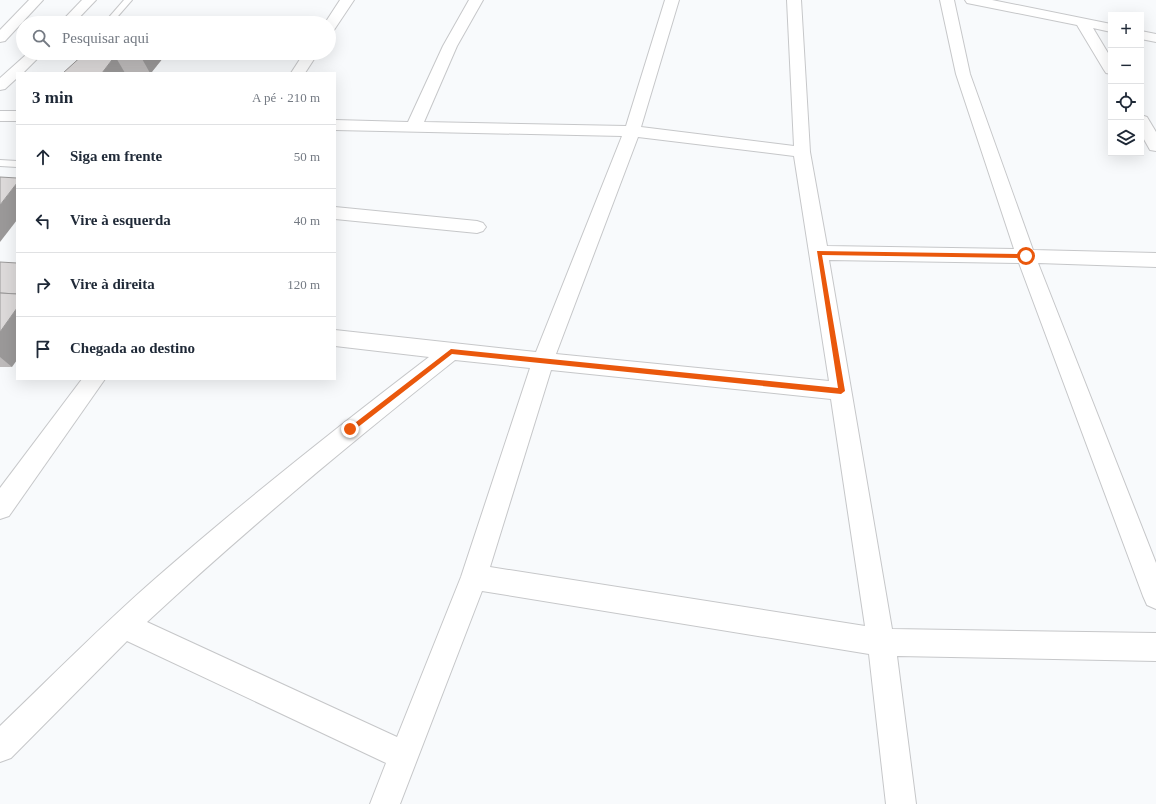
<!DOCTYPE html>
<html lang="pt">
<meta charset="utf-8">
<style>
:root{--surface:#fff;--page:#f2f2f3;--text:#1f2937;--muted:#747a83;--line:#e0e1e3}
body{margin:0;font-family:Georgia,serif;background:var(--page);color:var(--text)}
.controls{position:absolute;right:12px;top:12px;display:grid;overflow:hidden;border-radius:0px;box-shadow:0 4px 16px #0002}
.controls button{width:36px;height:36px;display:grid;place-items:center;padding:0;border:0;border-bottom:1px solid var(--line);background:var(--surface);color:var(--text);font:20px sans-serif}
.stop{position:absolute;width:12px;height:12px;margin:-9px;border:3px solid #ea580c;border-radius:50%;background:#fff}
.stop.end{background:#ea580c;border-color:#fff;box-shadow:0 1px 4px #0008}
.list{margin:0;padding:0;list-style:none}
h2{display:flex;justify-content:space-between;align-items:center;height:52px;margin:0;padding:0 16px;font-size:17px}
h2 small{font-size:13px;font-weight:400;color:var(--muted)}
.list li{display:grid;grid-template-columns:26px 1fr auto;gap:12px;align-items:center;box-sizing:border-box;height:64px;padding:0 16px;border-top:1px solid var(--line)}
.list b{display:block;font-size:15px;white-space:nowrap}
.list em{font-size:13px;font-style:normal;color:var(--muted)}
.icon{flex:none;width:22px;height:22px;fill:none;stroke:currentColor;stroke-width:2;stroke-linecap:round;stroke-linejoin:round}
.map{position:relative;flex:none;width:1156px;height:804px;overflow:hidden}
.search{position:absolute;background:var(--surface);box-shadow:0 4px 16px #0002;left:16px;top:16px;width:320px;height:44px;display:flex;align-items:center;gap:10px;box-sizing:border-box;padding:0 14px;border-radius:22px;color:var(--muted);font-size:15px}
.panel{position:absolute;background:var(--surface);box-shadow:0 4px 16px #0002;left:16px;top:72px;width:320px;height:308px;border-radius:0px}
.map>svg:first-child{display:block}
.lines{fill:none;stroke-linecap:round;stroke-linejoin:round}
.service-casing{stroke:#c6c7c9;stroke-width:2}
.minor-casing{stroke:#c6c7c9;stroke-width:2}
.trunk-casing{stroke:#c6c7c9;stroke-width:2}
.service{fill:#fff;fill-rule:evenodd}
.minor{fill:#fff;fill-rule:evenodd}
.trunk{fill:#fff;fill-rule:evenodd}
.wall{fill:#bebbbb}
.shaded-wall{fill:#9b9999}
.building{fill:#dddada;stroke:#9b9999}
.route{fill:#ea580c}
</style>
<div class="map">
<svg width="1156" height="804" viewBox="0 0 1156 804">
<rect width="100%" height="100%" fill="#f8fafc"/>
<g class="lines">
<g class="service-casing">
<g id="service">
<path d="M124 0H132L112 23H104Z"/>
<path d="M0 160 17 161V167L0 166Z"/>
</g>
</g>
<g class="minor-casing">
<g id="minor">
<path d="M340 0H354L334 30 329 31V23H325Z"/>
<path d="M469 0H483L457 46 424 122 626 126 665 0H679L641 127 794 146 787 0H801L810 152 827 246 1014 249 956 74 940 0H954L970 74 1033 250 1156 253V267L1038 263 1156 563V609L1147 605 1143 596 1019 263 829 260 892 629 1156 633V661L897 656 916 804H886L869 654 482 591 400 804H370L386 763 127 641 11 758 0 762V726C52 676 102 625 156 578 244 501 336 428 429 357L335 346V330L536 352 622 136 335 130V120L408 122 443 46ZM638 137 794 156 829 381 556 354ZM455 360 530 368 461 577 397 737 147 622C246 530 349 444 455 360ZM551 370 831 399 865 626 490 567Z"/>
<path d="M965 0H992L1111 24V32L1093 28 1111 58V74L1106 73 1104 70 1077 25 967 3Z"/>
<path d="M1141 31 1156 34V42L1141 39Z"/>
<path d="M304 53H318L305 73H291Z"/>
<rect x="0" y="111" width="17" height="10"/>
<path d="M1141 115 1147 117 1156 132V151L1150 150 1141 134Z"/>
<path d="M335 207 477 221 483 223 486 227 483 231 477 233 335 219Z"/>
<path d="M82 379H105L9 516 0 519V488Z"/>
</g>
</g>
<g class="trunk-casing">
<g id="trunk">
<path d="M29 0H43L5 41 0 42V30Z"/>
<path d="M82 0H96L74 23H60Z"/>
<path d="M28 53H43L23 73H17V78L5 89 0 90V78Z"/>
</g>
</g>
<use href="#service" class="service"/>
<use href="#minor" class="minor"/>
<use href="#trunk" class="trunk"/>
</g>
<g class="wall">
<path d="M85 53H167L151 73H63Z"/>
<path d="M0 262 12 367H0Z"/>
</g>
<g class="shaded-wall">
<path d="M144 53H167L151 73H150L141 57Z"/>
<path d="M115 56 125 73H102Z"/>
<path d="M17 183V220L0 242V205Z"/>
<path d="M17 308V360L12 367 0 357V332Z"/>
</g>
<g class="building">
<path d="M85 53H144L141 57 115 56 102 73H63Z"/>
<path d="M0 177 17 178V183L0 205Z"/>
<path d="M0 262 17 263V294H16L0 293Z"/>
<path d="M0 293 17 294V308L0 332Z"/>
</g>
<path class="route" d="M817 251 1026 254 1029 256 1026 258 822 255 845 391 841 394 452 354 353 431H348L347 429 451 349 838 388Z"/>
</svg>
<div class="controls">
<button>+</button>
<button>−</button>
<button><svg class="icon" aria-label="locate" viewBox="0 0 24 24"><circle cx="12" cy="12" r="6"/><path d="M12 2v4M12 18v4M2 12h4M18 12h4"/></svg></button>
<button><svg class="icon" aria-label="layers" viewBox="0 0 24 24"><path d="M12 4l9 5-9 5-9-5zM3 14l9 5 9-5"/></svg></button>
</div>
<div class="stop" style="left:1026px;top:256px"></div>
<div class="stop end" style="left:350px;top:429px"></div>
<div class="search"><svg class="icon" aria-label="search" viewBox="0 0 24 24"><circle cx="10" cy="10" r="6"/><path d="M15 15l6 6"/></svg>Pesquisar aqui</div>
<section class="panel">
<h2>3 min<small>A pé · 210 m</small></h2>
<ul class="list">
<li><svg class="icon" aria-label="ahead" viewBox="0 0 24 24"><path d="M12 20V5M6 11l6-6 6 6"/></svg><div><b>Siga em frente</b></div><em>50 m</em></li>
<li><svg class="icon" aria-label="left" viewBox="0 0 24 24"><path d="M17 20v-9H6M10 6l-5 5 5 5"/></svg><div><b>Vire à esquerda</b></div><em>40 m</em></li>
<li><svg class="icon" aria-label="right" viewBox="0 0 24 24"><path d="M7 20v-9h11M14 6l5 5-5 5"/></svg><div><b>Vire à direita</b></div><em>120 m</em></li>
<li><svg class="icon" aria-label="arrive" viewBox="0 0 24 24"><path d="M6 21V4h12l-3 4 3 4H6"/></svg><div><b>Chegada ao destino</b></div></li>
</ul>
</section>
</div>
